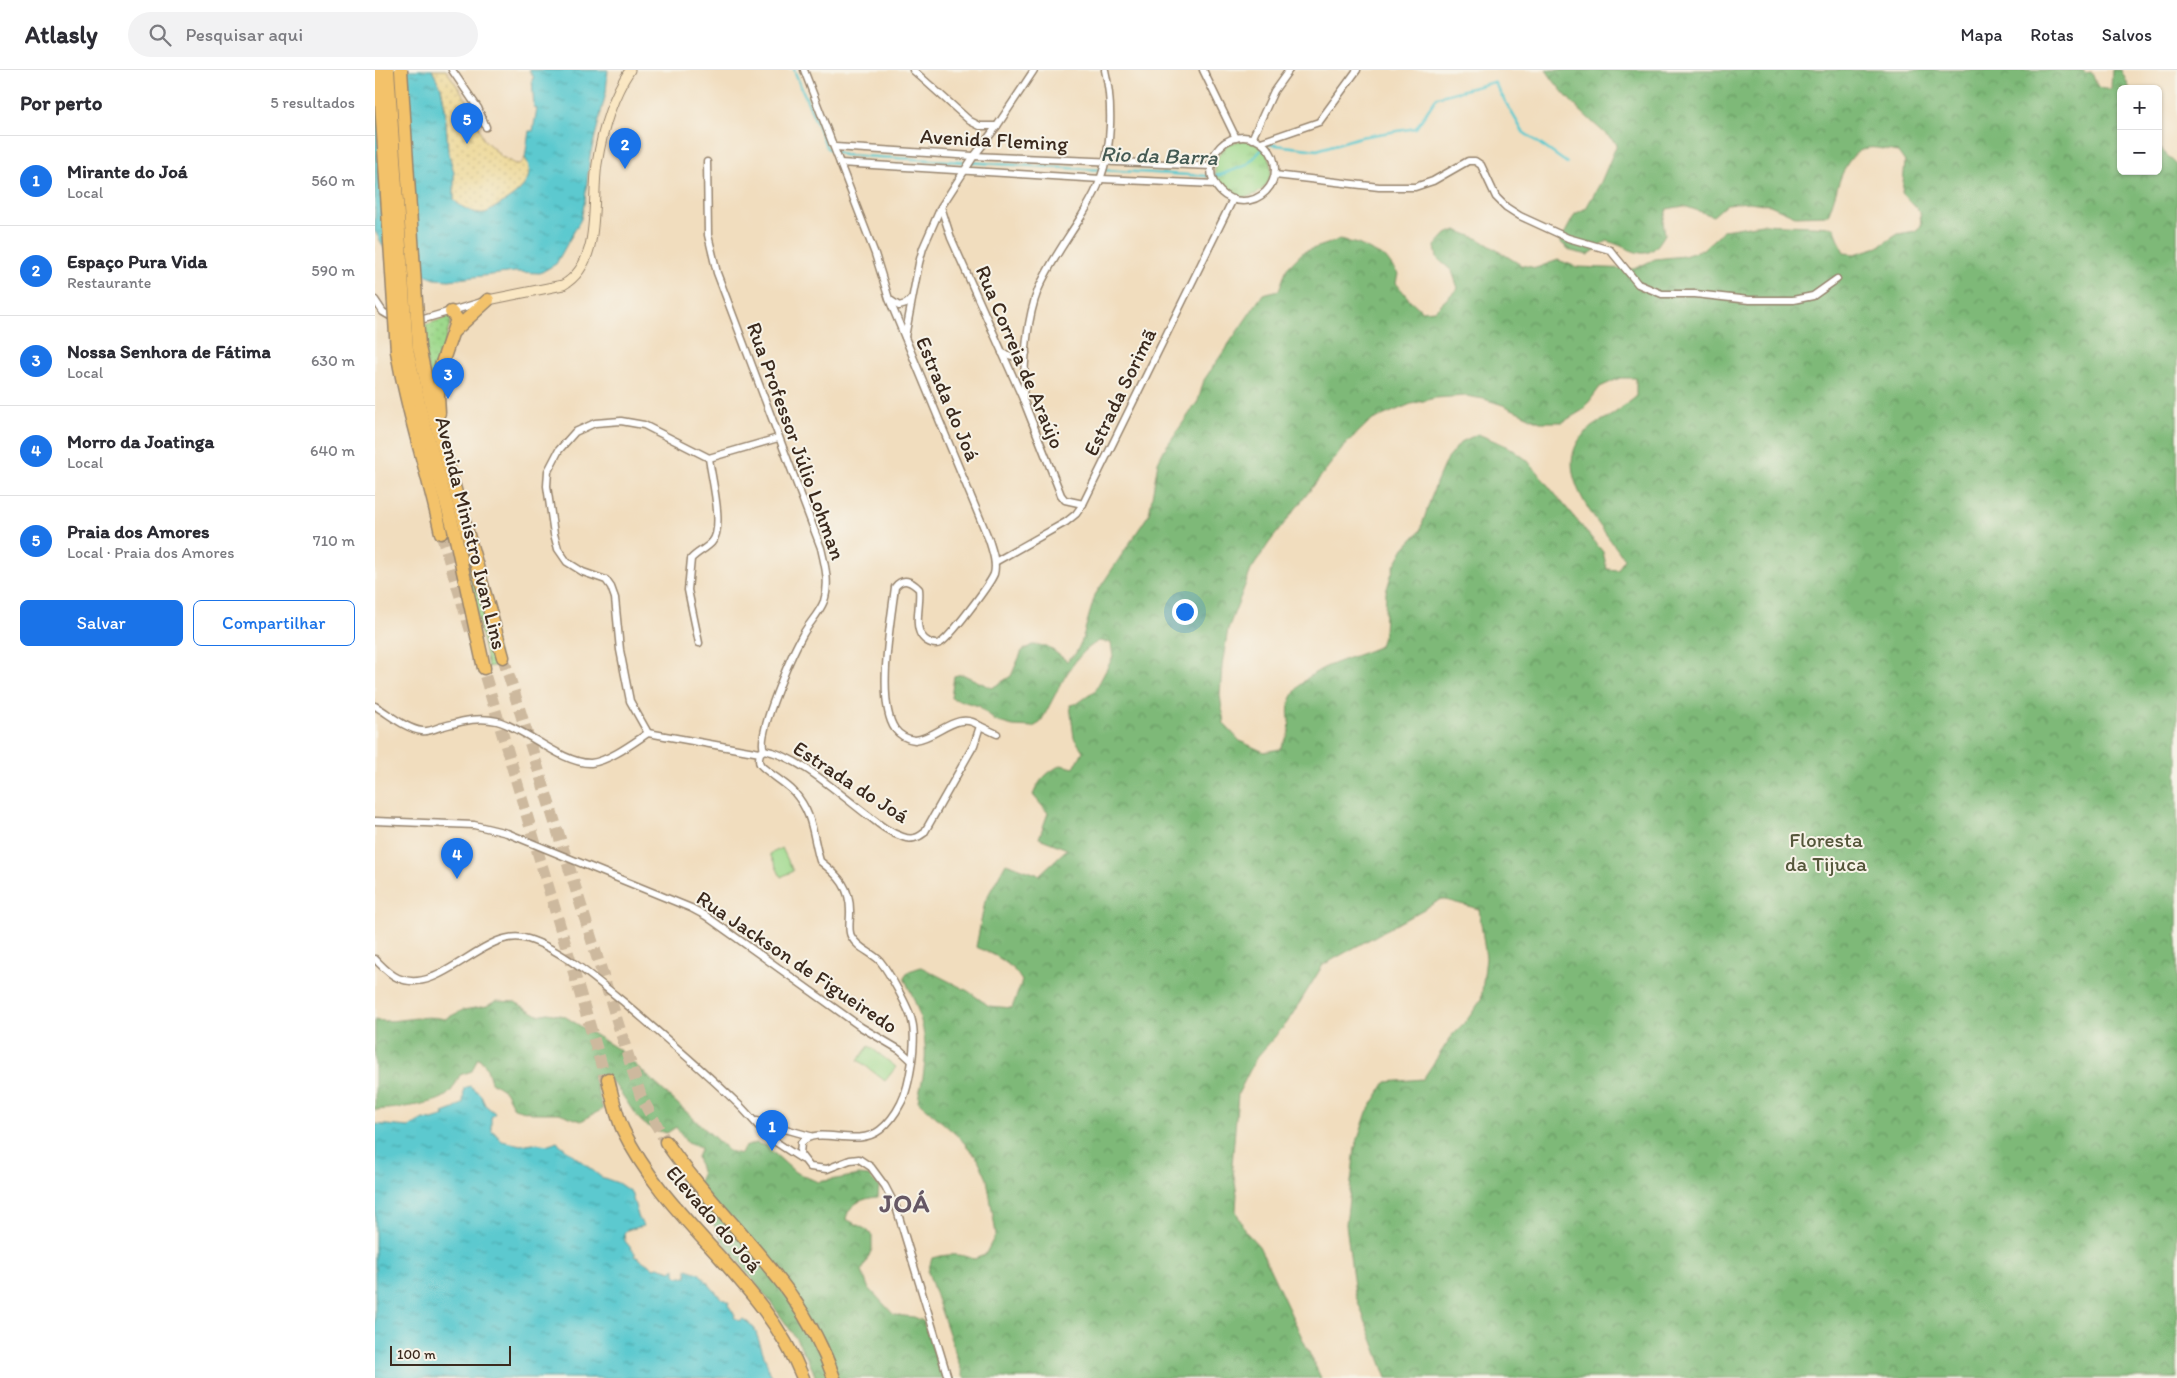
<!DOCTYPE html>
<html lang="pt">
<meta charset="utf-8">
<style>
:root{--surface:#fff;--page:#f2f2f3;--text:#2b2b33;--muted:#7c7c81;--line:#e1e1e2;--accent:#1a73e8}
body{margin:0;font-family:Itim,sans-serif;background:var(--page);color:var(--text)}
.controls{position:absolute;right:15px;top:15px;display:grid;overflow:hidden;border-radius:8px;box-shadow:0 1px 4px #0004}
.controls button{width:45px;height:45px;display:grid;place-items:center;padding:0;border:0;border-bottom:1px solid var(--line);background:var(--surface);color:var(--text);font:25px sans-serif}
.scale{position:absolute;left:15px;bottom:12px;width:121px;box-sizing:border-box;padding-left:5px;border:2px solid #3b2a1e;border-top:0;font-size:14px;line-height:18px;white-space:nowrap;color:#3b2a1e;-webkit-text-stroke:4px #f7f3e8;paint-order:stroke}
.you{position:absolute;left:809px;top:541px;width:18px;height:18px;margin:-12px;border:4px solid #fff;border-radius:50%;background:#1a73e8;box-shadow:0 0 0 8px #1a73e833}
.badge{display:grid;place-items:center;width:32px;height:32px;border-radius:50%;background:var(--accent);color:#fff;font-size:16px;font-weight:700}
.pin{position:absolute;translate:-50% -41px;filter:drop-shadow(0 1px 2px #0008)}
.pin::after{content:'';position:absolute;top:26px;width:18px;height:15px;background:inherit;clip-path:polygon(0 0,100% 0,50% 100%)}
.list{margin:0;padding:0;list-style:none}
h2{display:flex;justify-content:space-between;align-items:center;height:65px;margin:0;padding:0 20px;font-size:21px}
h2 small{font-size:16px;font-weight:400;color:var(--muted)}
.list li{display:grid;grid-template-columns:32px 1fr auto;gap:15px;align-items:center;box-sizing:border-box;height:90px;padding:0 20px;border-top:1px solid var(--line)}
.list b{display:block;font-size:19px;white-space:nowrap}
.list p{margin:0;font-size:16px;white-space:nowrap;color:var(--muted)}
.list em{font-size:16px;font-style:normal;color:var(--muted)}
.actions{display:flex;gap:10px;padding:15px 20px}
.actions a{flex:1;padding:11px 0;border:1px solid var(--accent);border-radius:8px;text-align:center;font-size:18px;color:var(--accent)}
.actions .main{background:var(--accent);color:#fff}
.icon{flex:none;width:28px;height:28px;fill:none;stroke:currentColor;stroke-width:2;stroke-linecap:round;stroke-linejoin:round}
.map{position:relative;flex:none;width:1802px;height:1308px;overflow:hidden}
header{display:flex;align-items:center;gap:30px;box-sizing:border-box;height:70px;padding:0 25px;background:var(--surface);border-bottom:1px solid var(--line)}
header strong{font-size:24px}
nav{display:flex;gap:28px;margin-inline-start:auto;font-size:18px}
.search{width:350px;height:45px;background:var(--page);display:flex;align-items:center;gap:12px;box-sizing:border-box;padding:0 18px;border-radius:28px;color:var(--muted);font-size:19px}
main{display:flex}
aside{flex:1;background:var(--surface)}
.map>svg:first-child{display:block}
.grass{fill:#9ed98c;stroke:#6c8255}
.forest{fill:url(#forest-crowns);stroke:#5c724b;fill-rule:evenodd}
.sand{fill:url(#sand-dots);stroke:#94825e}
.park{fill:url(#park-tufts);stroke:#6c8255}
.garden{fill:url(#garden-dots);stroke:#6c8255}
.water{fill:url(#water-ripples);stroke:#4b7a76}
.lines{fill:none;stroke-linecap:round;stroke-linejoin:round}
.stream{stroke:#5bc9cf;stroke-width:2.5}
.highway-tunnel{stroke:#cdb99e;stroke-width:12;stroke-dasharray:12 6;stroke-linecap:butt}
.street-casing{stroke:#96846e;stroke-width:9}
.secondary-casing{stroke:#96846e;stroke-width:11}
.highway-casing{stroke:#96846e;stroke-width:15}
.street{stroke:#fff;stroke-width:6}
.secondary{stroke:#fae7c3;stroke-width:9}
.highway{stroke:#f3c26a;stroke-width:12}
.highway-bridge-casing{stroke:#96846e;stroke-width:15;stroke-linecap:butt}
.highway-bridge{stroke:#f3c26a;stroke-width:12}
.labels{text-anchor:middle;stroke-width:4;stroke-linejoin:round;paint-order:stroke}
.street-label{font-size:21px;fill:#3b2a1e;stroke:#f7f3e8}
.park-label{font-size:21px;fill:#54563a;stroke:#f7f3e8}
.water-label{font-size:22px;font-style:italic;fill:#455a53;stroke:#f7f3e8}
.district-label{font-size:26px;font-weight:bold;letter-spacing:1px;fill:#665865;stroke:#f7f3e8}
</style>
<header>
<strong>Atlasly</strong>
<div class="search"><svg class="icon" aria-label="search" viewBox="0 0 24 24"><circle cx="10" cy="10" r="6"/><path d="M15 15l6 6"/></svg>Pesquisar aqui</div>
<nav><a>Mapa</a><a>Rotas</a><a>Salvos</a></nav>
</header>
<main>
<aside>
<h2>Por perto<small>5 resultados</small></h2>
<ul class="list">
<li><span class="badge">1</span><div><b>Mirante do Joá</b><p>Local</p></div><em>560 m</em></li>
<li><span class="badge">2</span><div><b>Espaço Pura Vida</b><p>Restaurante</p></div><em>590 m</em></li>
<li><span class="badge">3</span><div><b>Nossa Senhora de Fátima</b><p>Local</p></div><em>630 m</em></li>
<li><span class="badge">4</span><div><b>Morro da Joatinga</b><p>Local</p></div><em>640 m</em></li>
<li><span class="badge">5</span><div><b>Praia dos Amores</b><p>Local · Praia dos Amores</p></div><em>710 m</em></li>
</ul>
<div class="actions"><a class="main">Salvar</a><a>Compartilhar</a></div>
</aside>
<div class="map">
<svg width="1802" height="1308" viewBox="0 0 1802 1308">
<defs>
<pattern id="forest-crowns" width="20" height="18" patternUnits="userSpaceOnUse" patternTransform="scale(1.25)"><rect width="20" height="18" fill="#7eb978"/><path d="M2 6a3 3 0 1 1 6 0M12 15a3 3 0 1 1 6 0" fill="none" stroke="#689762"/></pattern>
<pattern id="sand-dots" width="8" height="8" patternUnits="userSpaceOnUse" patternTransform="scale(1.25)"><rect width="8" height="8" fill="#eeda9e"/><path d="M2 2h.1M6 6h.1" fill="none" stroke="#cdbb88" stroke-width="1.8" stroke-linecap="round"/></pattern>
<pattern id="park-tufts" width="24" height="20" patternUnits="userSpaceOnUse" patternTransform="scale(1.25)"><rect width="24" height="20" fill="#9ed98c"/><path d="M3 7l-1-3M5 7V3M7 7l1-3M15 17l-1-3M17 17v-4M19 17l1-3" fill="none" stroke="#89ba78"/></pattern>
<pattern id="garden-dots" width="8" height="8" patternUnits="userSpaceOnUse" patternTransform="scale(1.25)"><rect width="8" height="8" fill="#9ed98c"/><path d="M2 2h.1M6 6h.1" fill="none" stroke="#89ba78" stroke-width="1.8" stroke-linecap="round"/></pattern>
<pattern id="water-ripples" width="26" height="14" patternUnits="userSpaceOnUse" patternTransform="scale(1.25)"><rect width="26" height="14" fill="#5bc9cf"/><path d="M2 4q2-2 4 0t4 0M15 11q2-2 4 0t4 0" fill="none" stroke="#4ca3a7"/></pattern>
</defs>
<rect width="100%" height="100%" fill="#f7f3e8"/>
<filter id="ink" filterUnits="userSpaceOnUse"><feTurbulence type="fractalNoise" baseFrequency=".02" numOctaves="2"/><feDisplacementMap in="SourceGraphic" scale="10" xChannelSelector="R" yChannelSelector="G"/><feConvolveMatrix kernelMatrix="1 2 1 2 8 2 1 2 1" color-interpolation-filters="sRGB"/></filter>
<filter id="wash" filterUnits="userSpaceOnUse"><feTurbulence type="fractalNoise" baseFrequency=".0096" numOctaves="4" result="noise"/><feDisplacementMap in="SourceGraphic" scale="20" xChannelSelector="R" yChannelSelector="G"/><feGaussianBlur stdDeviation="1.12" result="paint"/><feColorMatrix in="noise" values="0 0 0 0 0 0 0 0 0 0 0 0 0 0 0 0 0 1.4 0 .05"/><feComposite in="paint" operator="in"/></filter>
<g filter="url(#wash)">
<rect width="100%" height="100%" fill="#f1ddbe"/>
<g class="grass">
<path d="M95 490 126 594 113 597 91 491Z"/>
<path d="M407 778 418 801 406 807 395 784Z"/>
<path d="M494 976 521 997 510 1011 483 990Z"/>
</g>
<g class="forest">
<path d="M1171 0H1707L1711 3 1716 2C1723 14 1719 20 1736 19L1737 0H1746L1755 19H1746V101H1783V76L1802 95V1308H1012L980 1224 971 1154 980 1078 992 1042 1011 1012 1048 1009 1078 964 1092 950 1106 930 1111 888 1104 839 1067 829 948 895 912 953 881 988 863 1024 857 1095 862 1124 861 1141 870 1161 884 1176 946 1308H590L588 1305 553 1202 557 1188C573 1184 584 1183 599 1189L610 1185 621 1164 612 1109 603 1089 585 1068 543 1031C544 1020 548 1011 549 1000 554 968 544 937 529 908L534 901 546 897 593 921 614 936 637 938 647 911C637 893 619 884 601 877L610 831 631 793 664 805 692 779 664 768 673 743 658 725C664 710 671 703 686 695L699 698 708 681 699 668 695 635 703 633 720 621 738 587 736 573 724 571C695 586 681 626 665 653L658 657 638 656 620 651 604 636 576 628 579 606 587 604 617 618 636 606 647 581 657 575 672 576 692 591 701 583 707 570 720 525 774 444 783 392 789 380 823 331 829 310 888 224 904 220 912 198 928 182 964 170 983 174 1011 188 1023 204 1021 213 1034 229 1047 241 1060 240 1083 218 1077 201 1062 188 1060 176 1071 164 1081 160 1104 169 1146 195 1161 198 1183 190 1202 197 1259 199 1280 189 1309 186 1327 180 1349 160 1387 154 1459 157 1469 183 1480 184 1503 177 1523 164 1540 161 1546 156 1545 142 1527 123 1530 92 1523 82C1513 81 1499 75 1489 79 1466 87 1462 125 1453 145L1420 146 1395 135 1374 132 1352 134 1338 146 1309 136 1292 139 1288 152 1290 164C1272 197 1260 179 1232 171L1213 185 1196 181 1185 172 1200 144 1211 138 1226 112 1242 74C1216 51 1190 29 1171 0ZM1245 308H1261V327C1253 333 1245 339 1237 345 1227 351 1216 355 1208 365 1174 404 1229 458 1249 489L1243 500 1232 499 1228 482 1152 390 1134 377 1103 364 1086 372 1071 390 1061 413 1045 461 1029 478 1019 496 1011 522 1009 563 1005 576C975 591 926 595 914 635 912 644 916 654 914 662 912 668 908 674 905 679L889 682 865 671 849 654 845 625 847 596 853 559 876 500 894 473 971 374 995 351 1036 334 1060 328 1091 326 1109 329 1128 335 1165 352H1188L1208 340 1225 317Z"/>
<path d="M121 931 140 932 163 945 173 943 189 946 243 979 354 1081 365 1084 370 1077 381 1073 391 1076 420 1102 443 1112 484 1105 494 1106 504 1116 503 1127C489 1128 474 1133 471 1149L492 1160 497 1165V1179L487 1201 493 1217 519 1245 539 1247 548 1251 568 1308H441C425 1265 385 1220 357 1183 344 1171 342 1155 330 1142L323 1143 316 1126 327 1105 322 1087 326 1078 312 1073 301 1057 292 1063C283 1061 274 1058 267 1052 253 1039 238 999 218 1006L228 1039 206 1051 184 1043H157L139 1038 130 1021 116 1012 111 996 103 987 97 1001 85 1005C81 1012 77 1023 69 1027 57 1035 15 1039 0 1040V950C23 954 47 943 70 949L88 940 112 936Z"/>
</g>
<path class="sand" d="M57 0H71L96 36 108 69 127 87 140 94H146L150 88C165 108 140 126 124 135 120 137 115 142 110 143 100 145 85 137 79 130V103L73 81 70 38 66 18Z"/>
<circle class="park" cx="868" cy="99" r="28"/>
<path class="garden" d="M77 246 59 313H57L52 294 47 256Z"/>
<g class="water">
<path d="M0 0H57L66 18 70 38 73 81 79 103V130C85 137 100 145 110 143 115 142 120 137 124 135 140 126 164 109 150 88L154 61H158L162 38 159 37 157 9 159 8 154 0H233L231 23 215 86 210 130 206 149 181 194 165 203 140 202 74 210 60 209 37 200 12 183 0 161Z"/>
<path d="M95 1016 106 1025 110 1035 120 1043 116 1048V1059L127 1071 146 1075 158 1073 174 1075 182 1072 226 1107 243 1113 256 1122 264 1149 269 1156 252 1160 249 1163 250 1171 260 1183V1186L279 1198 283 1197 296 1201 300 1198V1204L303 1207H312V1199L324 1203 345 1227 354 1232 353 1235 360 1245 359 1247 364 1251 368 1249 379 1257 397 1308H0V1054L34 1057 48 1049 57 1050 70 1046 68 1043 79 1039 88 1033 89 1018Z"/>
</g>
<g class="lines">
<path class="stream" d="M419 0 452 78 469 85 832 106 845 105 872 95 892 74 942 80 985 67 1041 58 1062 27 1119 12 1148 62 1192 93"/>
</g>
</g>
<g filter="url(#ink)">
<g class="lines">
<g class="highway-tunnel">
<path d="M66 463 96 561"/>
<path d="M128 587 266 1027 291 1072"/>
<path d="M105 589 231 1010"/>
</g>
<g class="street-casing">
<g id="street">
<path d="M77 0 103 38 111 57"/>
<path d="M429 0 500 184 514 229 614 470C617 480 622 493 619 504 615 514 574 569 565 573 558 576 550 571 546 565 539 553 546 533 544 519 536 511 528 507 520 517 516 550 501 632 520 659 525 666 532 669 540 670 563 668 582 639 605 656L599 675 549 763C543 768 535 770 528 767 515 763 505 755 495 747 465 725 426 687 389 680L385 683C384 687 383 691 385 694 388 700 411 713 419 722 439 745 437 764 445 791 464 806 476 818 475 844 475 851 473 860 476 866 482 878 496 882 505 891 514 902 534 938 537 951 542 970 535 1016 526 1033 521 1043 514 1053 505 1060 481 1079 442 1054 426 1073L425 1084 435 1097 452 1099 475 1090 484 1089 496 1097 510 1116 521 1137 573 1308"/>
<path d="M538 0 595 51 605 56H622"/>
<path d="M828 0 861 68"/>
<circle cx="868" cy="99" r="32"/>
<path d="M877 69 899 21 914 0"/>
<path d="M886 72 944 52 982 0"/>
<path d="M460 77 598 86 837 96"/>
<path d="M332 92 333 165 342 203 446 478C450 495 455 514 449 531 444 544 433 554 427 566 417 584 381 665 389 680"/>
<path d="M465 93 726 109 840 114"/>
<path d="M900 105 1004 117H1040L1058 111 1093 91H1100L1106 95 1121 127 1131 137 1145 146 1193 168 1235 180 1263 214 1287 224H1320L1374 230H1418L1438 226 1462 209"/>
<path d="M566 137 576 168 648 329 686 425 690 430 708 434"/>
<path d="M0 230 8 242 20 249"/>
<path d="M515 230 524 236 531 234 536 229"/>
<path d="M42 251 107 232"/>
<path d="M530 267 544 193 548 178 566 137 597 89 622 56 659 0"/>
<path d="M627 283 640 287 651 283"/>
<path d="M648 329C650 293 650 254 663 220 674 194 691 171 706 147 713 135 721 123 725 110 737 77 738 34 730 0"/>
<path d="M620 492 691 452 701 444 708 434 858 129"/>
<path d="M324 573 313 520 316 489C322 482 331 479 337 472 350 458 336 406 334 388"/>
<path d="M0 636C14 644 31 659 47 661 53 662 60 659 65 657 85 652 102 646 122 651 150 658 187 694 216 693 234 691 258 673 273 663L385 683"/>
<path d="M605 656 622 664"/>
<path d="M273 663 255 631 245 580 240 528 236 517 231 510 208 502 192 492 183 479 179 464 172 416 173 401 184 380 200 362 220 353 246 351 269 355 334 388 403 368"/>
<path d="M0 751 99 755 132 763 316 838 331 846 486 957 525 980 536 990"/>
<path d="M0 889C7 896 14 904 23 908 66 927 110 855 153 869 186 879 224 912 251 934 288 966 326 998 361 1032 373 1043 383 1057 395 1068 405 1075 416 1082 427 1089"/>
<path d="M382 1051 435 1066"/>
</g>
</g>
<g class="secondary-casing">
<path id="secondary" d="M113 230 188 215C228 192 216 132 222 94 227 62 237 27 255 0"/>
</g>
<g class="highway-casing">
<g id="highway">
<path d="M79 261 113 230"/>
<path d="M44 277 58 343 128 587"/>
<path d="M32 279 47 347 79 460 109 598"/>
<path d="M22 281C32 343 53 402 66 463"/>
<path d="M64 343 63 326 66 296 82 249 76 242"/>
<path d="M233 1009C237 1026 241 1045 248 1060 293 1154 388 1208 428 1308"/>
<path d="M291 1072C348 1155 425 1209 459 1308"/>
</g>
</g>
<use href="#street" class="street"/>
<use href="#secondary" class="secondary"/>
<use href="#highway" class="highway"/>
<g class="highway-bridge-casing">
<g id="highway-bridge">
<path d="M4 0 22 281"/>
<path d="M13 0 32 279"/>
<path d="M26 0 44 277"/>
</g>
</g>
<use href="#highway-bridge" class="highway-bridge"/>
</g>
</g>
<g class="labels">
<g class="street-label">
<text transform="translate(619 70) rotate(3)" y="7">Avenida Fleming</text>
<text transform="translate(645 287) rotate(67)" y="7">Rua Correia de Araújo</text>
<text transform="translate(745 322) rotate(-64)" y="7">Estrada Sorimã</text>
<text transform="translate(573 329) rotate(67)" y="7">Estrada do Joá</text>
<text transform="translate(421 371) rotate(70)" y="7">Rua Professor Júlio Lohman</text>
<text transform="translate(96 463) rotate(76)" y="7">Avenida Ministro Ivan Lins</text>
<text transform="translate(476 712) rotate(33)" y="7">Estrada do Joá</text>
<text transform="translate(422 892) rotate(34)" y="7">Rua Jackson de Figueiredo</text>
<text transform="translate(339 1149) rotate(49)" y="7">Elevado do Joá</text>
</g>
<g class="park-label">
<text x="1451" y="777">Floresta<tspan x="1451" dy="24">da Tijuca</tspan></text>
</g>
<g class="water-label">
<text transform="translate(784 85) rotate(2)" y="8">Rio da Barra</text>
</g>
<g class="district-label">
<text x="530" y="1142">JOÁ</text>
</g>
</g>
</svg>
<div class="controls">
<button>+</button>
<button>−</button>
</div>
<div class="scale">100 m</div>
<div class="you"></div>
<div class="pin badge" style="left:397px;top:1081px">1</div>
<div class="pin badge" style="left:250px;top:99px">2</div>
<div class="pin badge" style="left:73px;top:329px">3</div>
<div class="pin badge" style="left:82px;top:809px">4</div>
<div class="pin badge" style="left:92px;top:74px">5</div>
</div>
</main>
